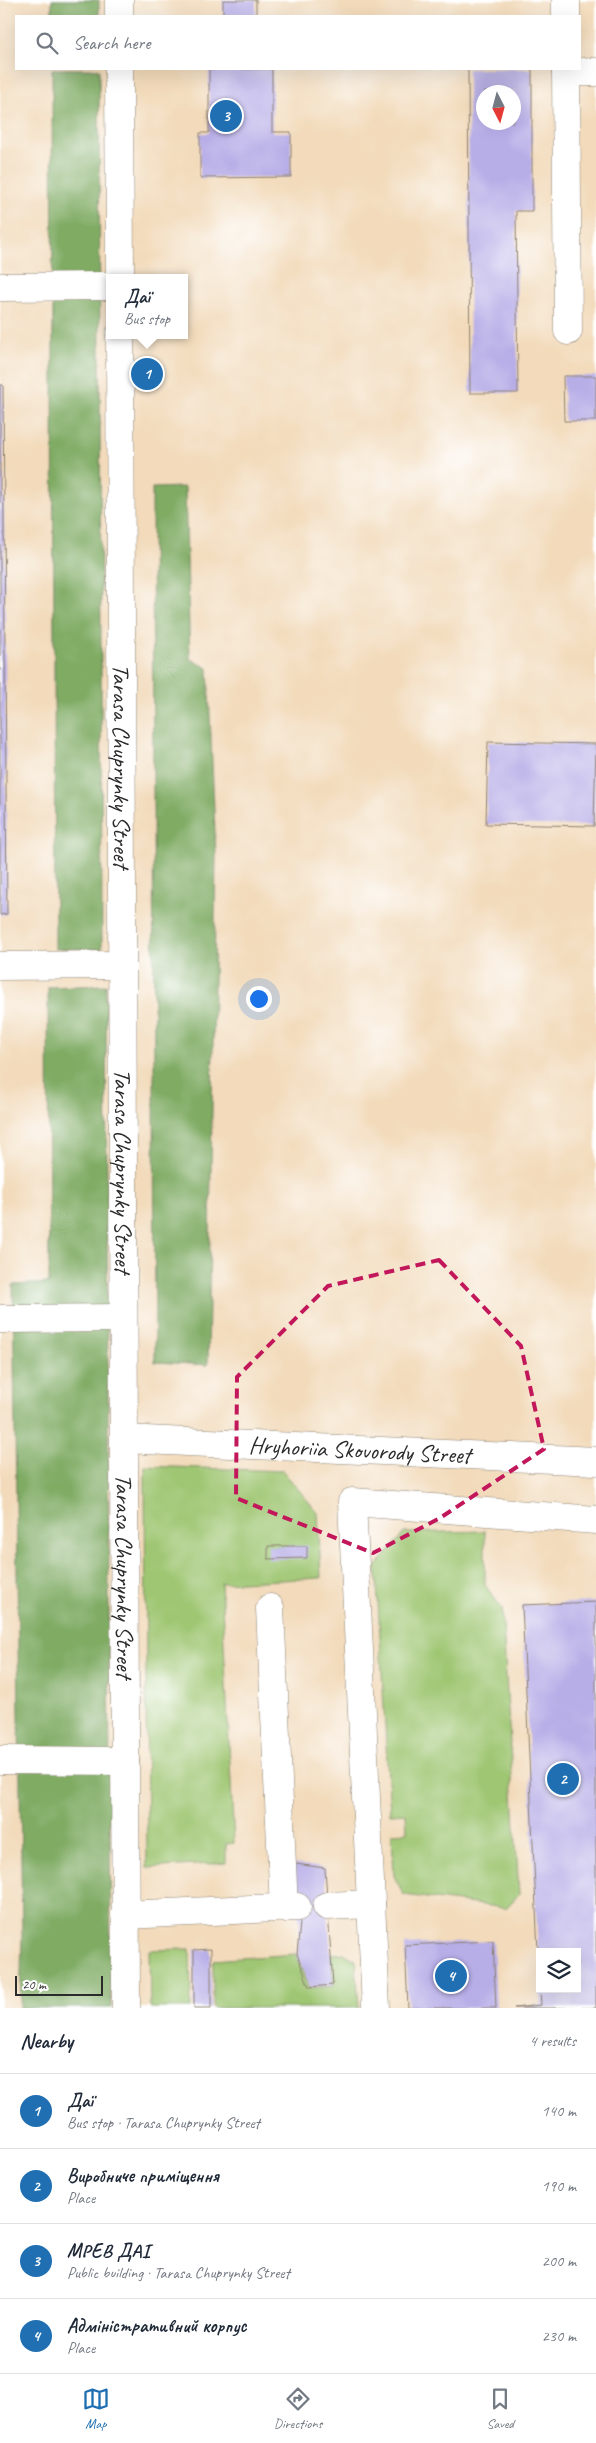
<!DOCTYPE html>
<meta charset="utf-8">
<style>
:root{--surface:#fff;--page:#f2f2f3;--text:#1f2937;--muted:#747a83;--line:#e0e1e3;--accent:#1f6fb2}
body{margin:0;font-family:Caveat,sans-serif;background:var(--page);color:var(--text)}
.controls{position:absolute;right:15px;bottom:15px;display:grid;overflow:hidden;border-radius:0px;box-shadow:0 5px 20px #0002}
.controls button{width:45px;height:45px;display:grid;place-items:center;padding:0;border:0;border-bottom:1px solid var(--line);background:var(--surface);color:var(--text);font:25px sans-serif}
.compass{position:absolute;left:476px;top:85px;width:45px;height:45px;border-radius:50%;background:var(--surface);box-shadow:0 5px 20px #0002;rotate:174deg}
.scale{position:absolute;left:15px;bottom:12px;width:88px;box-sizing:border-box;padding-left:5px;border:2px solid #2b2b2b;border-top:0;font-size:14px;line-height:18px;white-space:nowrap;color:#2b2b2b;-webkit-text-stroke:4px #fff;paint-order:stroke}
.you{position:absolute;left:258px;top:998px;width:18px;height:18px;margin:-12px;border:4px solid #fff;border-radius:50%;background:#1a73e8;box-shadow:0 0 0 8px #1a73e833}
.badge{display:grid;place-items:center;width:32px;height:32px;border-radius:50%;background:var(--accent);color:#fff;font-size:16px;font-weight:700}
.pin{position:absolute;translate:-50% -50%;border:2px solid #fff;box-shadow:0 1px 5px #0006}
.popup{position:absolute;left:106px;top:274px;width:82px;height:65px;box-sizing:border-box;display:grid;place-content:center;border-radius:0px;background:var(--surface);filter:drop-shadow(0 1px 4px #0005);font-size:16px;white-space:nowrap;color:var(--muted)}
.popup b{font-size:19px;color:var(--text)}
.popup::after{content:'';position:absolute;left:50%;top:100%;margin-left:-10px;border:10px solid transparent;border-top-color:var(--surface)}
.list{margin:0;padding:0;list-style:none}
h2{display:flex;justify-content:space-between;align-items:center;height:65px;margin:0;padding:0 20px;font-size:21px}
h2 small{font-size:16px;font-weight:400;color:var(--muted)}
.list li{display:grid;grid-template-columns:32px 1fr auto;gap:15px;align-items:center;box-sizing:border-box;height:75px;padding:0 20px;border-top:1px solid var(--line)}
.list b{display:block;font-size:19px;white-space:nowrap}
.list p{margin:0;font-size:16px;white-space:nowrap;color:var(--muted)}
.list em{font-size:16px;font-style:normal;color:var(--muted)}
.icon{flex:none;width:28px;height:28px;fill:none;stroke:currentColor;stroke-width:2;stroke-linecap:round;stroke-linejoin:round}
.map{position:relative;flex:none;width:596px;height:2008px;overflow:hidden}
.search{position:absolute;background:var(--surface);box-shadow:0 5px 20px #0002;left:15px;right:15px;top:15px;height:55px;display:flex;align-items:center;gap:12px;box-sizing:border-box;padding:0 18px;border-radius:0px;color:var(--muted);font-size:19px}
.sheet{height:365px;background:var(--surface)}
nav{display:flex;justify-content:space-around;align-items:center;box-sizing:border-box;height:70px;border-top:1px solid var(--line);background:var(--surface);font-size:14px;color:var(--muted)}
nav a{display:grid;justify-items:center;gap:2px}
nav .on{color:var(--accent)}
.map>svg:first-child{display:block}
.green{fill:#9fc672;stroke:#65784e}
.forest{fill:#7fab64;stroke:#556b48}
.building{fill:#b7ade7;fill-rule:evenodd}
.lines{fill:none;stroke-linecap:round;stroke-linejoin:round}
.minor-casing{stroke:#8e8272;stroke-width:29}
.minor{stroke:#fff;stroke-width:28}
.marked{fill:none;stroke:#c2185b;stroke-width:4;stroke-dasharray:10 6;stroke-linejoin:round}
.labels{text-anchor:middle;stroke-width:4;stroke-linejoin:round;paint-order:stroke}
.street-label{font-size:24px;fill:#2b2b2b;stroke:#fff}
</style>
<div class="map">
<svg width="596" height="2008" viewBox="0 0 596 2008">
<rect width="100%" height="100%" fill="#fff"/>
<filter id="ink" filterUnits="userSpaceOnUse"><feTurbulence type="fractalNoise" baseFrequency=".02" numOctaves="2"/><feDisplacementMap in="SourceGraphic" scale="10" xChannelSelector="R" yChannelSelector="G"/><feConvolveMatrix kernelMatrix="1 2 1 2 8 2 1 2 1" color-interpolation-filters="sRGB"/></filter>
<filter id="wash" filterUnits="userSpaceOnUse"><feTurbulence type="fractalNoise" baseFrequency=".0096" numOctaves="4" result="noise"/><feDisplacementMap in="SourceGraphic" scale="20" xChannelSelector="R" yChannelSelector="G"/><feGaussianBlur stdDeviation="1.12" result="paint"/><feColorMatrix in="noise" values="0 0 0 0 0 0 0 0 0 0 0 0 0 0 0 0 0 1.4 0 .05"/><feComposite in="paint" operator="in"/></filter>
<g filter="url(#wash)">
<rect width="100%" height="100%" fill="#f2daba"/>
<g class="green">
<path d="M145 1466 283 1471 318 1513 321 1578 221 1583 234 1843 226 1844V1863L147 1868Z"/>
<path d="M485 1531V1585L502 1609 519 1894 506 1908 404 1895 394 1876 392 1833 407 1832 406 1813 390 1814 376 1567 404 1533Z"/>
<path d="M190 1949 191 2008H150L149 1950Z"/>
<path d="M344 1953 356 1961 359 2008H213V1960L296 1954 308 1988 334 1986 331 1954Z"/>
</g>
<g class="forest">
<rect x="52" y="0" width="47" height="16"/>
<path d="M52 69H99L102 949H55Z"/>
<path d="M185 487 190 659 208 668 216 855 208 1365 155 1362 152 488Z"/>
<path d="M106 985 111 2008H20L22 1935 13 1285 49 1283 48 987Z"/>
</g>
<g id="blocks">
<g class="building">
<rect x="223" y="0" width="33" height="16"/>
<path d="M209 69H272V132H291V177L200 178V133H209Z"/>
<path d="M468 69H532V211H516L518 393H470ZM484 92H514V122H484Z"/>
<path d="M563 376H596V421H564Z"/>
<path d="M0 385H3L7 914 0 915Z"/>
<path d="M488 742 596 744 594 826 486 824Z"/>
<path d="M268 1546H307V1558L268 1559Z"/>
<path d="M596 1602V2008H514L541 2005 540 1989H577V1952H538L522 1605Z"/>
<path d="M288 1863 325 1868 333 1985 309 1987 297 1954 300 1923Z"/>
<path d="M493 1941 496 2008H408L405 1945Z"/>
<path d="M211 1949V2008H194V1950Z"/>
</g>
</g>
</g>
<g filter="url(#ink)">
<use href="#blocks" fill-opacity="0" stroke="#8e8272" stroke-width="1"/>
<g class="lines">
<g class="minor-casing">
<g id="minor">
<path d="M119 0V16"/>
<path d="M566 0V16"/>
<path d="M119 69 120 278"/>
<path d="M566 69 568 331"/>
<path d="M566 72H596"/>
<path d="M0 287 110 286"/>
<path id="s1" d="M120 335 126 2008"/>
<path d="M0 966 122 965"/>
<path d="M0 1319 123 1318"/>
<path id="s2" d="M124 1439 596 1461"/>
<path d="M270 1608 284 1908"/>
<path d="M0 1760 125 1761"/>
<path d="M327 1906 371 1904"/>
<path d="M125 1915 297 1907"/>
<path d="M376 2008 352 1502 596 1520"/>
</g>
</g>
<use href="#minor" class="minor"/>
</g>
</g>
<path class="marked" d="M439 1260 521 1346 544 1449 440 1518 373 1553 236 1498 237 1377 328 1286Z"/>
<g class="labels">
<g class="street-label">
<text dy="8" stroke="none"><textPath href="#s1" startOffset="431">Tarasa Chuprynky Street</textPath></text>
<text dy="8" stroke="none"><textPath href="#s1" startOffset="836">Tarasa Chuprynky Street</textPath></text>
<text dy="8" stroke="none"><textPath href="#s2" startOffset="236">Hryhoriia Skovorody Street</textPath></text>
<text dy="8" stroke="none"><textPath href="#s1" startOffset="1241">Tarasa Chuprynky Street</textPath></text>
</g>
</g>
</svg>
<div class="controls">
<button><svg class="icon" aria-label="layers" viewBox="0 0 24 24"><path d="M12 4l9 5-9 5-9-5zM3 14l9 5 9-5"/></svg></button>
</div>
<svg class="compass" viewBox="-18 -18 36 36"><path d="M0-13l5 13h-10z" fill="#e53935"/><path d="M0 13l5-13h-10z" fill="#747a83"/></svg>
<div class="scale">20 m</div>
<div class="you"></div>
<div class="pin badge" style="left:147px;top:374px">1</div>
<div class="popup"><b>Даї</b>Bus stop</div>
<div class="pin badge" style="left:563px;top:1779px">2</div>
<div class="pin badge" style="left:226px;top:116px">3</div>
<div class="pin badge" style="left:451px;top:1976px">4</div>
<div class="search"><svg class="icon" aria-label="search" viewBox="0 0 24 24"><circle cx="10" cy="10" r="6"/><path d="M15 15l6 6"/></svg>Search here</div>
</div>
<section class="sheet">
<h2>Nearby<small>4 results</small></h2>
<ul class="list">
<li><span class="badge">1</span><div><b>Даї</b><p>Bus stop · Tarasa Chuprynky Street</p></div><em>140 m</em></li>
<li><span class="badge">2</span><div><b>Виробниче приміщення</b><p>Place</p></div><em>190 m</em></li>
<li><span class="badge">3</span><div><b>МРЕВ ДАІ</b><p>Public building · Tarasa Chuprynky Street</p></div><em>200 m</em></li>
<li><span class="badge">4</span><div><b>Адміністративний корпус</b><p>Place</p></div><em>230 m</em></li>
</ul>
</section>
<nav>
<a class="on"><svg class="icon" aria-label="map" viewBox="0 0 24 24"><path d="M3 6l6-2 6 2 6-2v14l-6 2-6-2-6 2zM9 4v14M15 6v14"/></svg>Map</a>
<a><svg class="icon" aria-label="directions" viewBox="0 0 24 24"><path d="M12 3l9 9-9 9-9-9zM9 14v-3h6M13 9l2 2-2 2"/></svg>Directions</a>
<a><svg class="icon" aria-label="saved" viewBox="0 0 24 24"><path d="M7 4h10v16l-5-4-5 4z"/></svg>Saved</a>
</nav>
